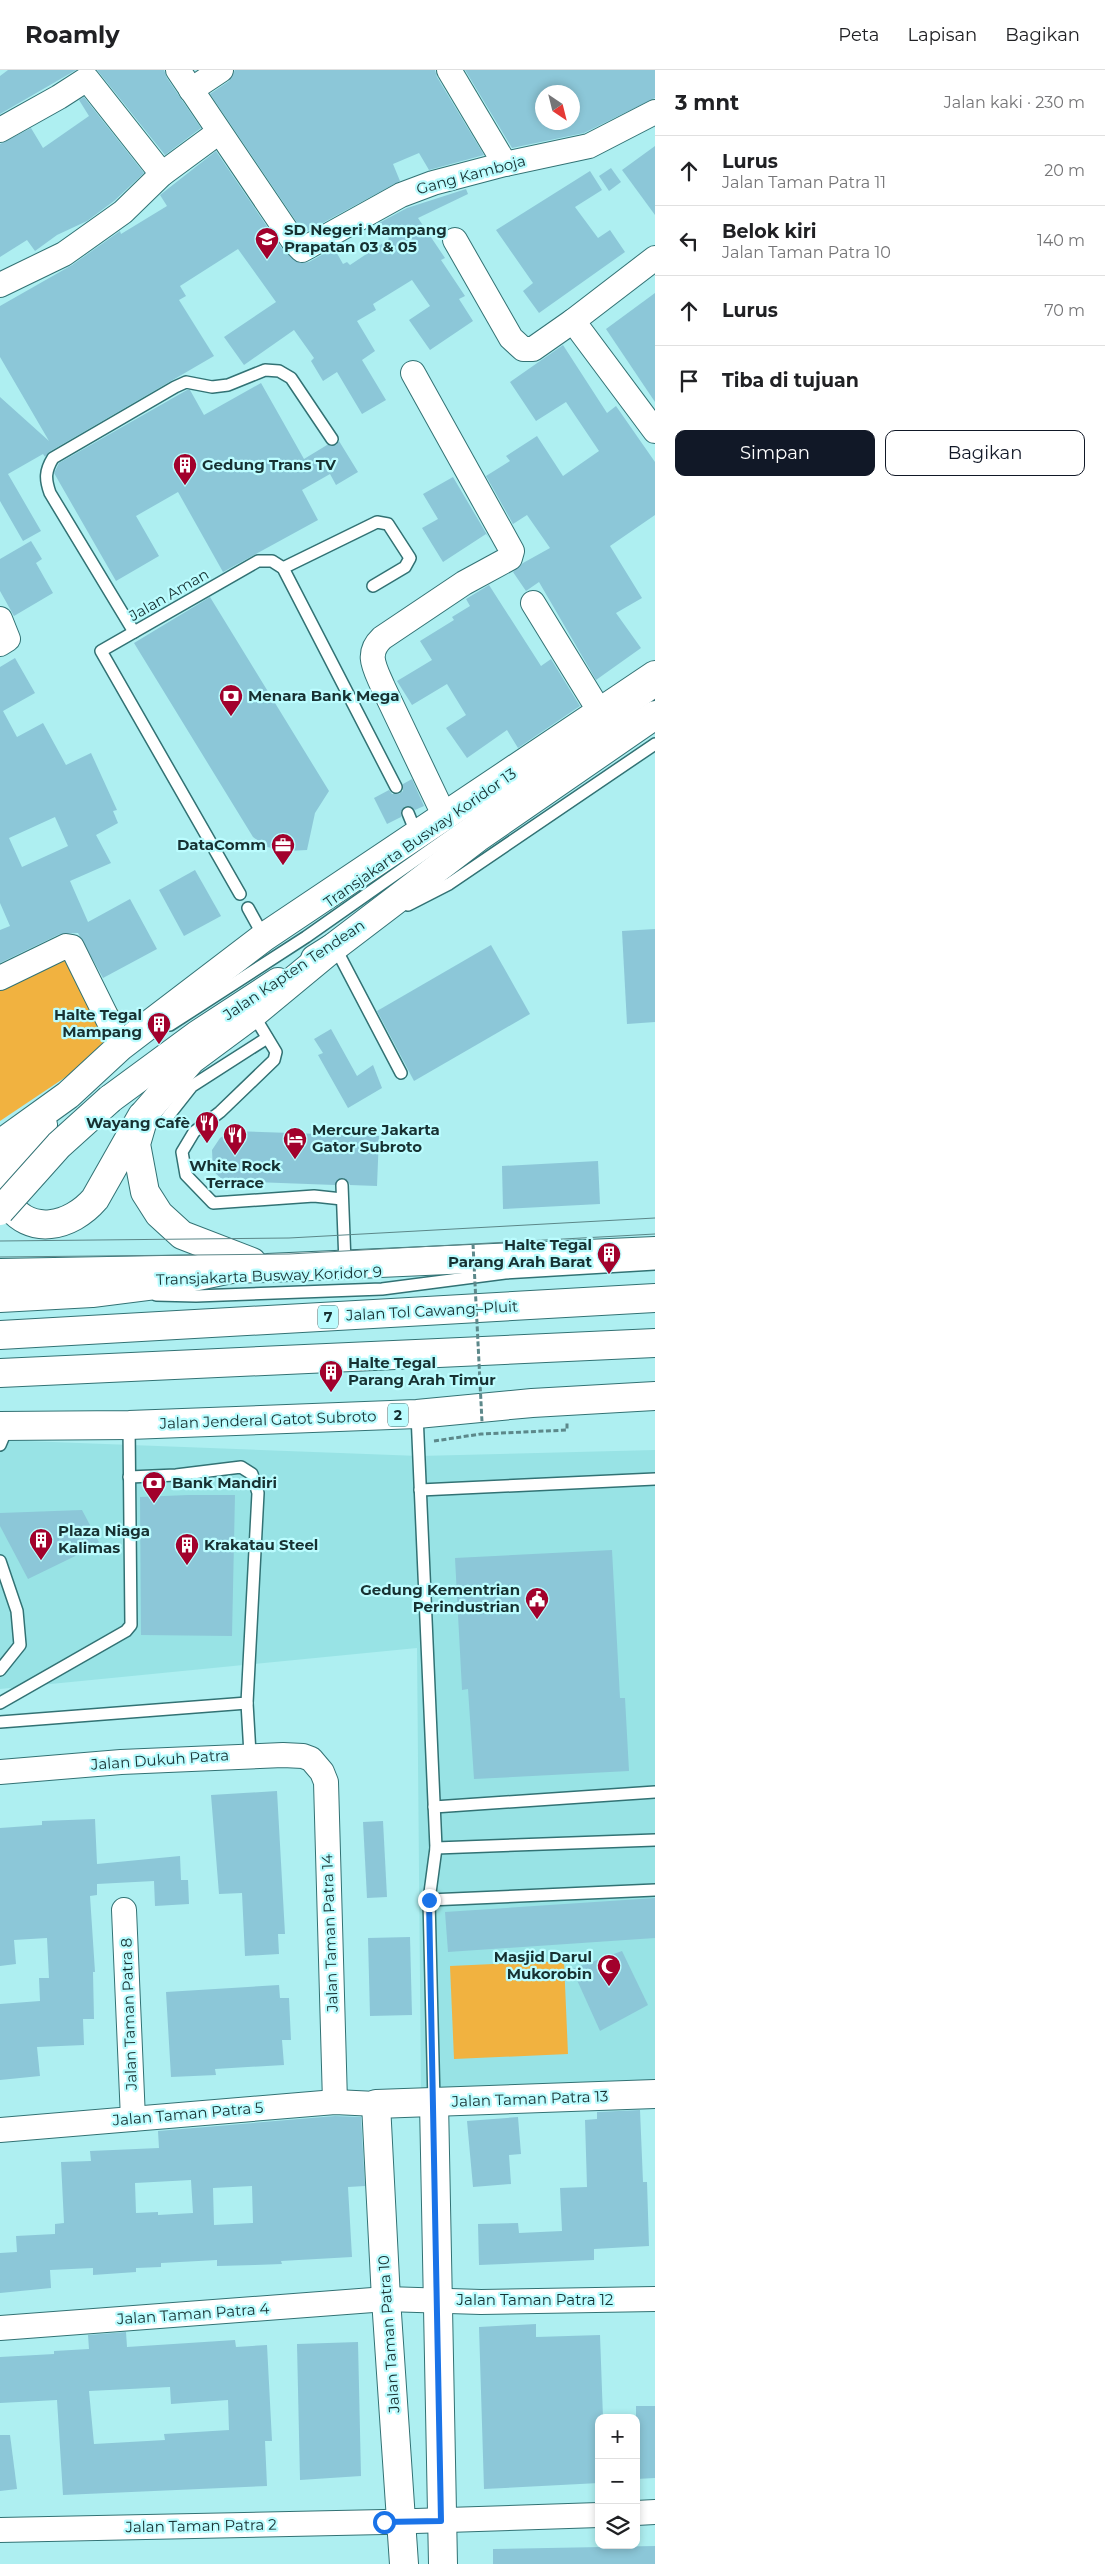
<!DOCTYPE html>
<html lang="id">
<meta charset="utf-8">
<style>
:root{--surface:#fff;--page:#f6f6f6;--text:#202124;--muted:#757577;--line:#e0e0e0;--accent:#111827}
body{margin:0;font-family:Montserrat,sans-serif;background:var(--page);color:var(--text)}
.controls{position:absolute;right:15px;bottom:15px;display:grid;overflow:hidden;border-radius:10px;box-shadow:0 2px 8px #0003}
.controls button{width:45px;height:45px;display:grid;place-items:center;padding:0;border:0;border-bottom:1px solid var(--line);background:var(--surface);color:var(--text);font:25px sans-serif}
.compass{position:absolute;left:535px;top:15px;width:45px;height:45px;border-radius:50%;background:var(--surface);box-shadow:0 2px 8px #0003;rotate:145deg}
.stop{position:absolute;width:15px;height:15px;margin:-11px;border:4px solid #1a73e8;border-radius:50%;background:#fff}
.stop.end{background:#1a73e8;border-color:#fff;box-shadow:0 1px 5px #0008}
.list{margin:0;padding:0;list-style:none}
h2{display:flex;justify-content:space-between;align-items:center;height:65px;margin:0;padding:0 20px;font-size:21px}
h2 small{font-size:16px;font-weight:400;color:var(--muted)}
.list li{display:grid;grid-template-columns:32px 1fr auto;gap:15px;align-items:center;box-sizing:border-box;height:70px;padding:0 20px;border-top:1px solid var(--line)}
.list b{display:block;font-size:19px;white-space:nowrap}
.list p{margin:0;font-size:16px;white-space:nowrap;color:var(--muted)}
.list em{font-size:16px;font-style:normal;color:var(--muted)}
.actions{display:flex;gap:10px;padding:15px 20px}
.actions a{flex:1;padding:11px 0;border:1px solid var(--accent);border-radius:10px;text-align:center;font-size:18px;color:var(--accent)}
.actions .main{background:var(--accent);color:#fff}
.icon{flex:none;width:28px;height:28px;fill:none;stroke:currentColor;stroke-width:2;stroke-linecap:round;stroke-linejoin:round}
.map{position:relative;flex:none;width:655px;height:2494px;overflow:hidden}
header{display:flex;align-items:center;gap:30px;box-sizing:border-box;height:70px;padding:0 25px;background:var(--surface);border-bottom:1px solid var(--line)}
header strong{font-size:24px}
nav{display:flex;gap:28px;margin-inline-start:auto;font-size:18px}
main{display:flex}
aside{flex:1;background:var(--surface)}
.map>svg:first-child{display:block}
.built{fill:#98e3e5}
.green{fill:#f1b240}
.building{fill:#8cc7d8;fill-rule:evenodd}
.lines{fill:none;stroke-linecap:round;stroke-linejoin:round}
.service-casing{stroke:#327274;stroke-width:14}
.minor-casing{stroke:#327274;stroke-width:26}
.tertiary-casing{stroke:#327274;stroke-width:30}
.primary-casing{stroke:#327274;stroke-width:30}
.trunk-casing{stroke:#327274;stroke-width:30}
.motorway-casing{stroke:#327274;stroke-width:30}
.path{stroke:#5c888a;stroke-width:3;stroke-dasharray:5 2.5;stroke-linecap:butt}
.service{stroke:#fff;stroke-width:11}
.minor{stroke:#fff;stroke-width:24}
.tertiary{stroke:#fff;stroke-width:28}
.primary{stroke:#fff;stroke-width:28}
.trunk{stroke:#fff;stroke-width:28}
.motorway{stroke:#fff;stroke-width:28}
.tram{stroke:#5b8789;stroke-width:1}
.primary-bridge-casing{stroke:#327274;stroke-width:30;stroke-linecap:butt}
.path-bridge{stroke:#5c888a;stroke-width:3;stroke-dasharray:5 2.5;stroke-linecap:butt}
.primary-bridge{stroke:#fff;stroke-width:28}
.route{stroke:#1a73e8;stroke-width:6}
.labels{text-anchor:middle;stroke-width:4.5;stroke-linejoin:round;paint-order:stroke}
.shield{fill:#bbfcfe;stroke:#486e6f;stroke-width:1}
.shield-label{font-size:14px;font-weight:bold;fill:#173132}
.street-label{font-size:15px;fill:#173132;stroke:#bbfcfe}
.poi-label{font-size:15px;font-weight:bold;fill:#173132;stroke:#bbfcfe;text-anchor:start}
</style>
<header>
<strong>Roamly</strong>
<nav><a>Peta</a><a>Lapisan</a><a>Bagikan</a></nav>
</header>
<main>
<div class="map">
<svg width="655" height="2494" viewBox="0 0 655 2494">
<rect width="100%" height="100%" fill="#aeeff1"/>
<path class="built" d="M0 1370 419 1386 655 1380V2018L421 2024 417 1578 0 1619Z"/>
<g class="green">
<path d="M73 876 131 959 118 972 0 1051V905Z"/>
<path d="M564 1891 568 1984 454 1989 450 1896Z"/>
</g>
<g class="building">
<path d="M8 0H76L0 44V6Z"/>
<path d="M97 0H164L167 8 201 58 165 85Z"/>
<path d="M235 0H435L437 7 484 85 429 100 419 83 393 94 400 111 304 163 210 24 229 11Z"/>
<path d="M465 0H655V28L584 63 512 78ZM542 22H572V52H542Z"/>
<path d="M84 27 144 103 114 131 87 151 57 165 35 181 27 170 0 187V74L31 58 43 78 89 46 79 30Z"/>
<path d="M655 76V145L622 100Z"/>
<path d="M216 81 283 180 300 193 309 192 334 178 343 194 347 192 350 195 389 169 379 153 407 138 466 119 468 124 418 148 445 188 441 190 465 226 459 229 473 251 430 280 409 250 430 236 412 210 373 234 376 240 357 251 375 281 362 290 386 330 362 344 337 302 323 311 311 291 314 288 294 260 244 295 224 267 276 232 238 179 180 216 186 226 179 230 214 286 49 382 45 387 43 384 8 404 41 461 23 471 0 431V327L49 371 0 287V236L72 195 120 161 121 164 167 136 160 125Z"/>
<path d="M611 98 621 112 609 121 599 106Z"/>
<path d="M590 101 602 120 575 137 598 168 610 160 625 182 539 243 523 221 533 213 496 160Z"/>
<path d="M655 223V332L606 259Z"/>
<path d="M563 275 607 343 616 336 655 392V445L610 476 642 528 616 543 641 578 596 610 539 512 526 521 513 502 523 493 550 478 527 445 513 454 486 406 510 391 506 386 537 366 563 406 599 381 566 332 536 351 510 312Z"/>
<path d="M261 313 304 389 327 375H336L339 371 358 402 336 415 330 404 302 420 318 450 223 502 178 422 136 446 159 486 116 511 54 403 59 393 187 320H190L204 345Z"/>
<path d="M453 407 489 468 486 464 443 492 422 458 438 449 423 424Z"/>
<path d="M31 471 42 489 36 493 53 523 14 546 0 521V489Z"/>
<path d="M489 515 541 596 551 589 580 636 518 678 507 660 467 688 446 658 466 645 447 614 412 635 397 611 432 590 420 571 454 550 452 547 470 536 466 529Z"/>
<path d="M210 527 329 721 315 743 307 780 288 781 267 777 253 767 134 573Z"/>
<path d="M15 588 35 623 3 641 17 667 43 653 66 695 91 683 117 740 113 741 118 753 96 765 111 793 70 811 88 852 130 829 157 879 103 908 78 863 60 864 0 893V860L10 856 0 833V597ZM55 747 68 776 22 797 9 768Z"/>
<path d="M412 709 424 736 415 740 409 736H405L401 742V747L387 754 374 728 389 720 392 724H399L403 721V714Z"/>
<path d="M195 800 221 846 184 866 159 820Z"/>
<path d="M655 859V952L627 954 622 861Z"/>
<path d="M491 875 530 944 414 1011 377 941Z"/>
<path d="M331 959 357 1006 373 995 382 1018 348 1038 318 985 323 983 314 969Z"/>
<path d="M231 1061 379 1066 377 1116 350 1115 348 1111 342 1108 338 1109 335 1115 224 1111 213 1101 212 1080 220 1068Z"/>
<path d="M598 1091 600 1134 503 1139 502 1096Z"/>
<path d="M188 1425H235L232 1566 141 1565 140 1427Z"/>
<path d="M82 1440 100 1474 28 1509 0 1456V1443Z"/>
<path d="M612 1480 620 1628H625L629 1701 474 1709 468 1619 462 1620 455 1488Z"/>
<path d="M277 1721 285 1864H278L279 1884 245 1886 242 1823 219 1824 211 1725Z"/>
<path d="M95 1749 97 1794 180 1786 181 1810H188L189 1834 155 1836 154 1811 97 1814V1825L90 1826 95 1902H93L94 1949H83L84 1975 37 1977 40 2006 0 2010V1934L40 1931 39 1908H49L47 1868 14 1870 16 1894 0 1896V1758L42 1755V1751Z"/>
<path d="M383 1751 387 1827 367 1828 363 1752Z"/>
<path d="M655 1828V1868L448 1882 445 1842Z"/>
<path d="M410 1867 412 1945 370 1946 368 1868Z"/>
<path d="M622 1881 648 1935 600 1961 572 1899Z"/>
<path d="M279 1915 280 1928H289L291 1970H282L284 1995 215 1999 216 2005 171 2007 166 1922Z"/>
<path d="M640 2040 643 2112H647L649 2176 594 2179V2190L479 2195 478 2154 518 2153 519 2163 562 2161 560 2118 587 2117 585 2050 597 2049V2042Z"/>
<path d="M335 2046 361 2047 365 2116 348 2117 352 2187 281 2191 282 2194 255 2195 217 2196V2190L161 2193V2197L136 2198V2202L93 2205V2198L50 2200 51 2218 0 2223V2183L17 2182 16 2166 55 2164V2154L64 2153 61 2092 91 2091 90 2081 159 2078 158 2061ZM191 2110 193 2143 158 2145V2142L136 2143 135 2113ZM252 2116 253 2153 214 2155 213 2118Z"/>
<path d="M518 2047 521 2084 509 2085 511 2114 473 2117 467 2051Z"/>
<path d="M536 2254V2267L600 2265 603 2348H599V2413L484 2419 479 2257Z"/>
<path d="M126 2262 127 2277 235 2270 236 2277 267 2275 272 2371H265L267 2416 63 2425 57 2330 0 2333V2287L54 2284V2281L89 2279 88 2265ZM170 2317 171 2334 228 2330 229 2360 164 2364 165 2370 94 2374 89 2321Z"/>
<path d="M358 2272 361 2406 300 2410 297 2274Z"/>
<path d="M636 2336H655V2408L636 2409Z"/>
<path d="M0 2365H10L17 2419 0 2421Z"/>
<path d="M655 2476V2494H493V2479Z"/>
</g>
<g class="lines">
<g class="service-casing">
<g id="service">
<path d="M283 498 377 452 388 454 410 488 405 497 373 516"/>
<path d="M134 562 50 423C45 409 45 401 53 388L175 317 186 312 212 317 228 315 265 300 279 301 291 308 332 369"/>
<path d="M408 743 417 765"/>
<path d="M240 824 101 581 258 491H272L283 498 396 717"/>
<path d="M408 835 449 814 655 674"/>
<path d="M248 838 264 867"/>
<path d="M335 877 401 1003"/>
<path d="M253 944 276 982 274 990 220 1042 194 1062 182 1082 186 1105 213 1133 314 1126 342 1129"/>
<path d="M170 955 306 867 655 622"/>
<path d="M166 1049 192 1016 267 968"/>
<path d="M342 1115 345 1193"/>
<path d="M156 1225 196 1226 382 1219 505 1203 655 1194"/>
<path d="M417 1344 436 1778 429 1830 434 2032"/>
<path d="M0 1375 8 1356"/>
<path d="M420 1420 655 1409"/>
<path d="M0 1491 17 1541 20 1575 0 1600"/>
<path d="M0 1633 126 1561 131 1555 129 1355"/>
<path d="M247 1633 250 1684"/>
<path d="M0 1652 247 1633 258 1423 252 1404 241 1397 176 1405 129 1407"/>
<path d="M434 1737 655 1722"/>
<path d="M436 1778 655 1770"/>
<path d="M429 1830 655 1820"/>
</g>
</g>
<g class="minor-casing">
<g id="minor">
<path d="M178 0 294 172 302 180 401 125 433 113 505 94 589 76 655 42"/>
<path d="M449 0 505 94"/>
<path d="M191 20 221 0"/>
<path d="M0 60 59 27 87 9 162 104"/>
<path d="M455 170 511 268 523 279H533L573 251 655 361"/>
<path d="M0 215 64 184 123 142 162 104 219 62"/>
<path d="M573 251 655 188"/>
<path d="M413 303 512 481 510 488 464 513 382 568C365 584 375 598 383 617L445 747"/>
<path d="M533 533 600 642"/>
<path d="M0 549 8 569 0 574"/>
<path d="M0 908 66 876 72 877 121 976"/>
<path d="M0 1702 121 1692 283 1685 303 1686 311 1689 322 1702 326 1712 335 2032"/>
<path d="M124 1840 133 2049"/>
<path d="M0 2060 335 2032 376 2034"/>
<path d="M0 2258 386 2229 481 2232 655 2229"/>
<path d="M636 2443 655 2442"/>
<path d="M0 2460 384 2452 599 2445"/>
</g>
</g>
<g class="tertiary-casing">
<g id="tertiary">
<path d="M434 2032 443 2494"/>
<path d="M404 2494 386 2229 376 2034 655 2024"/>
</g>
</g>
<g class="primary-casing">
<g id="primary">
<path d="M315 889 334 877 477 768 655 645"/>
<path d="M110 1029 197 965 278 912"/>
<path d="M43 1055C30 1071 8 1090 2 1110 0 1117 3 1125 7 1132 29 1167 71 1157 95 1129L142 1046"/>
<path d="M0 1074 68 1025 121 976 264 867 655 605"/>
</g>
</g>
<g class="trunk-casing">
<g id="trunk">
<path d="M252 1192 182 1165 159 1144 145 1122 136 1074 145 1043 191 990 253 944 334 877"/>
<path d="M0 1203 267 1198 655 1181"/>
<path d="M0 1356 129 1355 417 1344 532 1333 655 1326"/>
</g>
</g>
<g class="motorway-casing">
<g id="motorway">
<path d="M0 1228 92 1223 155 1215 236 1198"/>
<path d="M0 1265 655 1228"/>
<path d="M0 1303 655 1273"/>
</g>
</g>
<path class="path" d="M434 1371 481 1364 567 1360V1353"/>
<use href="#service" class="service"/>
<use href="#minor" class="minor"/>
<use href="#tertiary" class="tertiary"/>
<use href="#primary" class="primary"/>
<use href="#trunk" class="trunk"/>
<use href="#motorway" class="motorway"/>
<g class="tram">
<path d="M0 1171 289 1168 655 1148"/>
<path d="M0 1187 289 1184 655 1164"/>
</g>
<g class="primary-bridge-casing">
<path id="primary-bridge" d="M0 1141 59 1075 110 1029"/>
</g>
<path class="path-bridge" d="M473 1174 482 1352"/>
<use href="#primary-bridge" class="primary-bridge"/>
</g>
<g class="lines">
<path class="route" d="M384 2452 441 2451 429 1830"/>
</g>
<defs>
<g id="school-pin" transform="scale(1.25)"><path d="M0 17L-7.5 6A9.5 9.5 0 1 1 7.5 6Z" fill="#a2012c" stroke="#bbfcfe"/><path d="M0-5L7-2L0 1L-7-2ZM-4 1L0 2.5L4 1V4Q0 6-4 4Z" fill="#fff"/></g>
<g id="building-pin" transform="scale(1.25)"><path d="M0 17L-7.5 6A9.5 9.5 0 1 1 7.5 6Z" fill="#a2012c" stroke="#bbfcfe"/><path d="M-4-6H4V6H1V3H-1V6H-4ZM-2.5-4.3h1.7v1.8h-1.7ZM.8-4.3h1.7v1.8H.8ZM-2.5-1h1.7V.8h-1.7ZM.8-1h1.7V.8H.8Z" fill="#fff"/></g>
<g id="bank-pin" transform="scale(1.25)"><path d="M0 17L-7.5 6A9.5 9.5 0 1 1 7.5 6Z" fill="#a2012c" stroke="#bbfcfe"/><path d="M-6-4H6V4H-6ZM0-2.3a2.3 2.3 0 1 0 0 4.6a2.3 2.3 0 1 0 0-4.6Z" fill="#fff"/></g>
<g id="office-pin" transform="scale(1.25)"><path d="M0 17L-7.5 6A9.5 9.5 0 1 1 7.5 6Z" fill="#a2012c" stroke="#bbfcfe"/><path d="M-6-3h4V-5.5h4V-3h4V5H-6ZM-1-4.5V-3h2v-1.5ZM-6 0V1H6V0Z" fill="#fff"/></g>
<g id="restaurant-pin" transform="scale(1.25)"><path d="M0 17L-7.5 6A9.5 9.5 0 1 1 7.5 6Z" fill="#a2012c" stroke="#bbfcfe"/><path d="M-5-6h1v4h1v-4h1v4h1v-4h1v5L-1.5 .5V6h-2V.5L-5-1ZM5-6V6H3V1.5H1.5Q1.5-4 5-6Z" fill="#fff"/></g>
<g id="hotel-pin" transform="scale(1.25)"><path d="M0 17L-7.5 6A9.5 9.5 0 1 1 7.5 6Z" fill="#a2012c" stroke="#bbfcfe"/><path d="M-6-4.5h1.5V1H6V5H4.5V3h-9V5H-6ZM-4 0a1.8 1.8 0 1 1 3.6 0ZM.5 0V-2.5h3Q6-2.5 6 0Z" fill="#fff"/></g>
<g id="civic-pin" transform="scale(1.25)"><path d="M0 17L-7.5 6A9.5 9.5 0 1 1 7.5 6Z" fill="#a2012c" stroke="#bbfcfe"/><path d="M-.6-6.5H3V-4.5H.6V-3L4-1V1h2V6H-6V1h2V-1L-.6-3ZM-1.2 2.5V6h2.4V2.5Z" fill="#fff"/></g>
<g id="mosque-pin" transform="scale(1.25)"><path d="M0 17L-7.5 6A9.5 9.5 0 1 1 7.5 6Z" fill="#a2012c" stroke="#bbfcfe"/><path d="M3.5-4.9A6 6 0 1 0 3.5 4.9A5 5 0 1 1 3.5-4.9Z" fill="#fff"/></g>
</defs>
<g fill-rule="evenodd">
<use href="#school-pin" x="267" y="169"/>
<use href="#building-pin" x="185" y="395"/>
<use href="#bank-pin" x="231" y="626"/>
<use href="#office-pin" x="283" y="775"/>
<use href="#building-pin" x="159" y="954"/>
<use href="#restaurant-pin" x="207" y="1053"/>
<use href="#restaurant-pin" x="235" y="1065"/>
<use href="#hotel-pin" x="295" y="1069"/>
<use href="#building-pin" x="609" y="1184"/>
<use href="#building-pin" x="331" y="1302"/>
<use href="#bank-pin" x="154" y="1413"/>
<use href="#building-pin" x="41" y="1470"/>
<use href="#building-pin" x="187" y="1475"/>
<use href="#civic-pin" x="537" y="1529"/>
<use href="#mosque-pin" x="609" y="1896"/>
</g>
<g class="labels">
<g class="shield">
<rect x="318" y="1235.5" width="20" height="23" rx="4"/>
<rect x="388" y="1333.5" width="20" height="23" rx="4"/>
</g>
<g class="shield-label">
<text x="328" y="1252">7</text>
<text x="398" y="1350">2</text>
</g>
<g class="street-label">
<text transform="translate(471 105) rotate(-15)" y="5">Gang Kamboja</text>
<text transform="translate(169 525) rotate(-30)" y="5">Jalan Aman</text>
<text transform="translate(420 768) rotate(-35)" y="5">Transjakarta Busway Koridor 13</text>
<text transform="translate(294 900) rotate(-34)" y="5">Jalan Kapten Tendean</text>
<text transform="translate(269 1206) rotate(-2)" y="5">Transjakarta Busway Koridor 9</text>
<text transform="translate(432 1241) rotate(-3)" y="5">Jalan Tol Cawang–Pluit</text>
<text transform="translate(268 1350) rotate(-2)" y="5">Jalan Jenderal Gatot Subroto</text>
<text transform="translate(160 1690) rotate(-4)" y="5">Jalan Dukuh Patra</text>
<text transform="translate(330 1863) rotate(-92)" y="5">Jalan Taman Patra 14</text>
<text transform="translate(129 1944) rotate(-92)" y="5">Jalan Taman Patra 8</text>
<text transform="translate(530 2029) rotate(-2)" y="5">Jalan Taman Patra 13</text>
<text transform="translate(188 2044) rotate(-5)" y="5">Jalan Taman Patra 5</text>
<text x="535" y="2235">Jalan Taman Patra 12</text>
<text transform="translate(193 2244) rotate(-4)" y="5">Jalan Taman Patra 4</text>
<text transform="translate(389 2264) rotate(-94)" y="5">Jalan Taman Patra 10</text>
<text transform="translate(201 2456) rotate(-1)" y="5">Jalan Taman Patra 2</text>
</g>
<g class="poi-label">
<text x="284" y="165">SD Negeri Mampang<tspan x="284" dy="17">Prapatan 03 &amp; 05</tspan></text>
<text x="202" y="400">Gedung Trans TV</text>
<text x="248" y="631">Menara Bank Mega</text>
<text x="266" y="780" text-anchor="end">DataComm</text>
<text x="142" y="950" text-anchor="end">Halte Tegal<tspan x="142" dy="17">Mampang</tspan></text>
<text x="190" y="1058" text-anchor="end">Wayang Cafè</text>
<text x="312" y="1065">Mercure Jakarta<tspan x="312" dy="17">Gator Subroto</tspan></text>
<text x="235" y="1101" text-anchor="middle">White Rock<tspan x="235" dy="17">Terrace</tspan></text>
<text x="592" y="1180" text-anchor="end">Halte Tegal<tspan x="592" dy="17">Parang Arah Barat</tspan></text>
<text x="348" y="1298">Halte Tegal<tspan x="348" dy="17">Parang Arah Timur</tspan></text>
<text x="172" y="1418">Bank Mandiri</text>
<text x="58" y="1466">Plaza Niaga<tspan x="58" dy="17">Kalimas</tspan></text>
<text x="204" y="1480">Krakatau Steel</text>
<text x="520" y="1525" text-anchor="end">Gedung Kementrian<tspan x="520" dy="17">Perindustrian</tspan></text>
<text x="592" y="1892" text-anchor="end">Masjid Darul<tspan x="592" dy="17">Mukorobin</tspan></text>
</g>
</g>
</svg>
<div class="controls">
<button>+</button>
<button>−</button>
<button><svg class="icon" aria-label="layers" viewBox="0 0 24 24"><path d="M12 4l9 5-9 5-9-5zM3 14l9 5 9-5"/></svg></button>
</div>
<svg class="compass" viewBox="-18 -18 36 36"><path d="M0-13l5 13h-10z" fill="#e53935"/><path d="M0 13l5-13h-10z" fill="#757577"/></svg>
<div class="stop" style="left:384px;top:2452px"></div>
<div class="stop end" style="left:429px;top:1830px"></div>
</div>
<aside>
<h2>3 mnt<small>Jalan kaki · 230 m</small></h2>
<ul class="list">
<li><svg class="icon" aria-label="ahead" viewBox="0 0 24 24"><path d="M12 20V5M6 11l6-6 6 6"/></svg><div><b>Lurus</b><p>Jalan Taman Patra 11</p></div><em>20 m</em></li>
<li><svg class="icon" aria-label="left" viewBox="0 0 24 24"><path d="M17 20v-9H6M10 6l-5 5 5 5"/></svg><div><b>Belok kiri</b><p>Jalan Taman Patra 10</p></div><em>140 m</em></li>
<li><svg class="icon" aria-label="ahead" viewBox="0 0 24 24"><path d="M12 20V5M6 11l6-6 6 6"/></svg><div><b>Lurus</b></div><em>70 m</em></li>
<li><svg class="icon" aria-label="arrive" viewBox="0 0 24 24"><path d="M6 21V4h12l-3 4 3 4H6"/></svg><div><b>Tiba di tujuan</b></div></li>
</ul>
<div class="actions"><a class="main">Simpan</a><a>Bagikan</a></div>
</aside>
</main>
